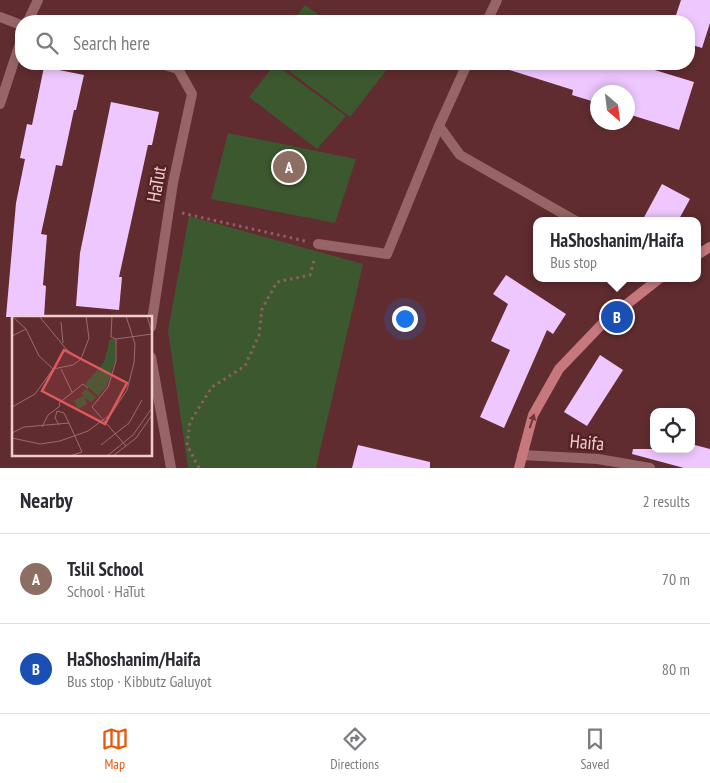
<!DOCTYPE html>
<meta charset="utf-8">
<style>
:root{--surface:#fff;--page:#f7f7f7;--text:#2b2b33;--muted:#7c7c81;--line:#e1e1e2;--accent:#ea580c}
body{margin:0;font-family:"PT Sans Narrow",sans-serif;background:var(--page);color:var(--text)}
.controls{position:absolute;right:15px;bottom:15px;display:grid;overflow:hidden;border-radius:10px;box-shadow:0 2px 8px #0003}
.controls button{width:45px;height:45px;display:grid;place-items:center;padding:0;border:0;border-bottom:1px solid var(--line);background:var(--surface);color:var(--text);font:25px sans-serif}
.compass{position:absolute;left:590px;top:85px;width:45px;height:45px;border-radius:50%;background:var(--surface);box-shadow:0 2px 8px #0003;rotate:152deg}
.you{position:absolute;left:404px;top:318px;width:18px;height:18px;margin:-12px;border:4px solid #fff;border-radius:50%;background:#1a73e8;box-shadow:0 0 0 8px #1a73e833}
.badge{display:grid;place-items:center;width:32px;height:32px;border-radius:50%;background:var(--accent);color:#fff;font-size:16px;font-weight:700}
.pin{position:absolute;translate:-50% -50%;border:2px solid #fff;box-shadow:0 1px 5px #0006}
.popup{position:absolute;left:533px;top:217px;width:168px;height:65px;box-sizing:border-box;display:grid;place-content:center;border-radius:10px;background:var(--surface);filter:drop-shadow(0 1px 4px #0005);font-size:16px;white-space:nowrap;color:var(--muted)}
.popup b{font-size:19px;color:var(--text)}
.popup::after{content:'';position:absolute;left:50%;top:100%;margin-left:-10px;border:10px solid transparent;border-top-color:var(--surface)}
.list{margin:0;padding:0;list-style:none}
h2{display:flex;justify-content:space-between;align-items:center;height:65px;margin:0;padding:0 20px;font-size:21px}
h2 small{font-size:16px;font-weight:400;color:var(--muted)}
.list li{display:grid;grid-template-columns:32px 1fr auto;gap:15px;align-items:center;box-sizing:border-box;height:90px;padding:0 20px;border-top:1px solid var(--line)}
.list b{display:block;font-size:19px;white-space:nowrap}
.list p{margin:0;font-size:16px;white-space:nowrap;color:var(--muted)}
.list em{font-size:16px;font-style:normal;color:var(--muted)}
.icon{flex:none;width:28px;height:28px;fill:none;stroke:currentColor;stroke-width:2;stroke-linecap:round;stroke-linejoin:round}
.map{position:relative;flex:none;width:710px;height:468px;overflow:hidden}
.search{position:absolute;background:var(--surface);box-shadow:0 2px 8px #0003;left:15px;right:15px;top:15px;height:55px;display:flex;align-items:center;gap:12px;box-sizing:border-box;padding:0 18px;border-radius:20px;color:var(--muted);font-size:19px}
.sheet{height:245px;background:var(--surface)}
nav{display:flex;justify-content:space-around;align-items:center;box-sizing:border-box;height:70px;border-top:1px solid var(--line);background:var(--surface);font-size:14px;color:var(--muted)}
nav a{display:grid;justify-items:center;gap:2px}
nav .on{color:var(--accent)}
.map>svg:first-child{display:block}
.green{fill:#3c582f}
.building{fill:#eec7fe}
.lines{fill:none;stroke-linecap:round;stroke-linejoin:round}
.path{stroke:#8d5f62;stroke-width:3;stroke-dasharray:2.5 4;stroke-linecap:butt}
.street{stroke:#976567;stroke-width:10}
.secondary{stroke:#c6787d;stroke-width:10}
.oneway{fill:#70373c}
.labels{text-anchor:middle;stroke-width:5;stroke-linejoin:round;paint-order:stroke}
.street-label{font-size:19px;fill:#efcdce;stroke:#542126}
.inset-road{fill:none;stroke:#996c6f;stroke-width:1}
.view{fill:#de5a5a;fill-opacity:0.15;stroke:#de5a5a;stroke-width:2.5}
.inset-edge{fill:none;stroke:#efcdce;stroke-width:2.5}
</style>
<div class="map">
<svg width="710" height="468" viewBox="0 0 710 468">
<rect width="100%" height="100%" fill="#602c30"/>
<g class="green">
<path d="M305 5 327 21H292Z"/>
<path d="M275 64 346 116 317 149 249 97Z"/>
<path d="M280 64H383L388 68 350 117Z"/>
<path d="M228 133 356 159 335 223 211 199Z"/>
<path d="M189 216 363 264 316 468H188L168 331Z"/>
</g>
<g class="building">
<path d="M681 0H710V23L702 48 689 44V21H674Z"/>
<path d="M500 64H635L694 82 679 130 628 114V92H598V103L572 95 573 90 500 67Z"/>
<path d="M44 67 84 75 76 110H74L62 166 56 165 41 234 47 235 43 285 46 286 44 317H6L16 203 25 159 20 158 27 124 32 125Z"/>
<path d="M111 102 159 112 152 145H148L119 277H122L119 310 76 306 80 253Z"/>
<path d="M662 184 690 199 678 221H642Z"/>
<path d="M506 275 566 314 553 334 547 330 504 428 480 417 510 350 491 341 508 304 493 294Z"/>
<path d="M600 355 623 370 587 426 564 412Z"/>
<path d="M691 444 710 449V468H684L632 454 633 449H691Z"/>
<path d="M358 445 430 462V468H352Z"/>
</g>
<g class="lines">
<g class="path">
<path d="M182 213 305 241"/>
<path d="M199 468 187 445 190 422 212 387 245 366 259 335 262 309 277 282 310 275 315 257"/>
</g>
<g class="street">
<path d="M0 17 21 25"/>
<path d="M28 21 38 0"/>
<path d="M487 21 497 0"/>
<path d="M0 104 21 40"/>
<path d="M439 126 460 155 576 221"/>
<path d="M318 244 387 254 439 126 467 64"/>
<path d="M151 327 173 183 192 94 178 69 161 64"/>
<path d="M151 357 171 468"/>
<path d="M522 455 598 459 650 468"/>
</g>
<g class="secondary">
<path d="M697 255 710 247"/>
<path d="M519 468 533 415 559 369 603 323 660 278"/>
</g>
</g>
<defs><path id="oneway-solid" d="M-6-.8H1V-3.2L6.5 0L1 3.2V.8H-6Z" transform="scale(1.25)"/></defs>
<use class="oneway" href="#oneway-solid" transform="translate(532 421) rotate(-72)"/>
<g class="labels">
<g class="street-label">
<text transform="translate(156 184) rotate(-80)" y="7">HaTut</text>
<text transform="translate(587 442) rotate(5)" y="7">Haifa</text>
</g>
</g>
<g transform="translate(12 316)">
<rect width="140" height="140" fill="#602c30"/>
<path d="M98 23H103V45L94 71 86 80 73 68 92 46ZM74 73 84 81 79 86 72 81 75 88 66 93 62 84 72 80 69 77Z" fill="#3c582f"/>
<path class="inset-road" d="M0 0 14 13 27 40 41 53M27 0 55 34 68 43M100 0 99 21 104 23M135 0 140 17M49 6 51 27M0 20 14 13M41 53 61 49 69 43 77 22 74 0M49 53 60 76M0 91 23 78 41 53M47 109 43 102 45 95 52 97 57 107M30 111 36 99 48 90 47 87 71 68 76 72M0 117 12 111 57 107 70 136 58 140M0 122 28 128 48 125 76 115 99 98 115 74 122 47 123 28 114 0M89 129 117 107 130 84M114 130 80 91 96 71 104 45V23L140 18M95 140 121 119 140 92M101 140 124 122 140 99"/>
<path class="view" d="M52 34 115 67 93 108 30 75Z"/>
<rect width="140" height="140" class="inset-edge"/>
</g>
</svg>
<div class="controls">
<button><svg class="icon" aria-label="locate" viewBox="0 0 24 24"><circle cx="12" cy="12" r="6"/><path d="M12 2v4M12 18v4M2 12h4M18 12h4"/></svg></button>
</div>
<svg class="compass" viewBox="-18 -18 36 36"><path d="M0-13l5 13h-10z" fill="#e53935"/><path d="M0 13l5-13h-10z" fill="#7c7c81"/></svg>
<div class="you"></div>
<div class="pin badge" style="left:289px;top:167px;background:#8d6e63">A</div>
<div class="pin badge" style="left:617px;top:317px;background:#1a4fb4">B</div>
<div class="popup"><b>HaShoshanim/Haifa</b>Bus stop</div>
<div class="search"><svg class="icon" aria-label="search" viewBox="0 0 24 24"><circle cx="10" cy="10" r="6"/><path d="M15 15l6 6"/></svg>Search here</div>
</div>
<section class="sheet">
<h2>Nearby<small>2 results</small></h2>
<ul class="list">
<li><span class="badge" style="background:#8d6e63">A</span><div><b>Tslil School</b><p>School · HaTut</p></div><em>70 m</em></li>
<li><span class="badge" style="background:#1a4fb4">B</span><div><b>HaShoshanim/Haifa</b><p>Bus stop · Kibbutz Galuyot</p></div><em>80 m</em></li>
</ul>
</section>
<nav>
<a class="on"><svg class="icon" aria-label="map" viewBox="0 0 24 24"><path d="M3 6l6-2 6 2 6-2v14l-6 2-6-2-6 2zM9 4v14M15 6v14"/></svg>Map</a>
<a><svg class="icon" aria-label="directions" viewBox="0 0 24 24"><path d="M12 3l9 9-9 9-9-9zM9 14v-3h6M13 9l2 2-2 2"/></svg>Directions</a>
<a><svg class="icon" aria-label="saved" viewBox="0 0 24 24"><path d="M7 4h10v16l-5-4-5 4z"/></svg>Saved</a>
</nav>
